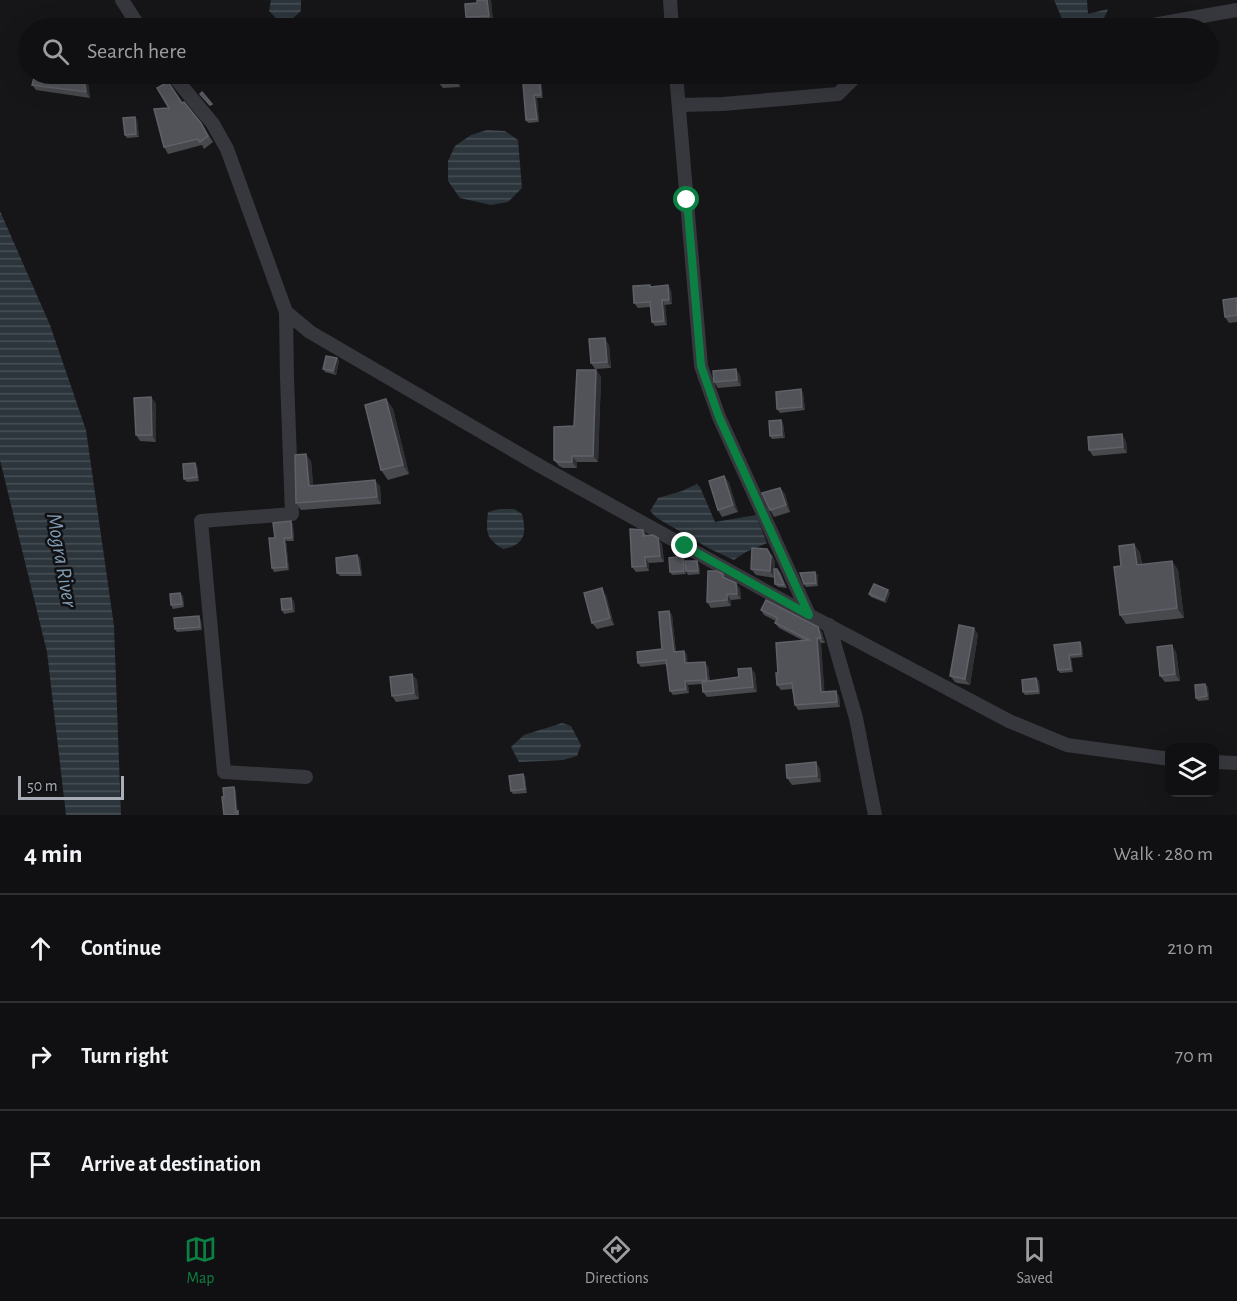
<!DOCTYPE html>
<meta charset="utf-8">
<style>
:root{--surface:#101012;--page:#19191b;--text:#f1f3f6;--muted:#9c9d9f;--line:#303032;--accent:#0b8043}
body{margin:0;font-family:"Alegreya Sans",sans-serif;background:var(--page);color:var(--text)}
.controls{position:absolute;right:18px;bottom:18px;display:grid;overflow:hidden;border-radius:12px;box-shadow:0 6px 24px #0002}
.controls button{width:54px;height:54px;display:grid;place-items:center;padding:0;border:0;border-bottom:2px solid var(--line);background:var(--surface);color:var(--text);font:30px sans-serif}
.scale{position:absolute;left:18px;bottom:15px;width:106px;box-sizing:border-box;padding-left:6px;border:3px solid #a8adb8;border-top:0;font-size:16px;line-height:21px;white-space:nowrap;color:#a8adb8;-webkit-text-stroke:4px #111113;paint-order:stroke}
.stop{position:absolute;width:18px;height:18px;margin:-14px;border:4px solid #0b8043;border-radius:50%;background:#fff}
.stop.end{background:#0b8043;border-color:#fff;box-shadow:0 2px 6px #0008}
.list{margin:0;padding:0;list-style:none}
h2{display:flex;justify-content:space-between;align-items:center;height:78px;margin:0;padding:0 24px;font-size:26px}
h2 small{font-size:20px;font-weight:400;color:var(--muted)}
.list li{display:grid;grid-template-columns:39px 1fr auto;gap:18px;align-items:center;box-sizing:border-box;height:108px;padding:0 24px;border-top:2px solid var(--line)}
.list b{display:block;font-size:22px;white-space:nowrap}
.list em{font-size:20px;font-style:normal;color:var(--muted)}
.icon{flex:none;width:33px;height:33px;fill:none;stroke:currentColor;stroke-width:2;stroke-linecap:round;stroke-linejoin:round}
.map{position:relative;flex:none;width:1237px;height:815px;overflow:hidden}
.search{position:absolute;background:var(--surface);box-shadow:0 6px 24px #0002;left:18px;right:18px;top:18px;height:66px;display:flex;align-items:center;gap:15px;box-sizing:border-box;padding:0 21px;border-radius:33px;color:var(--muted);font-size:22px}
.sheet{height:402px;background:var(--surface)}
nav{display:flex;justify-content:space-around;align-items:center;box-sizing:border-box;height:84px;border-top:2px solid var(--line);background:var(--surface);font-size:16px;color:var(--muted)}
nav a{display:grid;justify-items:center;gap:3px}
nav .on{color:var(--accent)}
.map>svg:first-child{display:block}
.water{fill:url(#water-rules)}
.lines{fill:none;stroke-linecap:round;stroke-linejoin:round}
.minor{stroke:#37383d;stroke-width:14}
.wall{fill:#47494d}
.shaded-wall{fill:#2f3033}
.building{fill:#525359;stroke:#5f6168;stroke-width:1.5}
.route{stroke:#0b8043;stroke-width:8}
.labels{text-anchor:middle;stroke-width:5;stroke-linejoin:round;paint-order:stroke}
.water-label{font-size:22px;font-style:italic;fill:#7f9bb3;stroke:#111113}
</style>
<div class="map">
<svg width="1237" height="815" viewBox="0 0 1237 815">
<defs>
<pattern id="water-rules" width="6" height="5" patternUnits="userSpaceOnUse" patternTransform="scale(1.5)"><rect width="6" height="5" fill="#2c353c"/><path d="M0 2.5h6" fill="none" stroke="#485056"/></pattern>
</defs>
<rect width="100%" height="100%" fill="#161618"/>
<g class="water">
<path d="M271 0H301V11L293 18 279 21 269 11Z"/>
<path d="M1054 0H1087L1088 14 1108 9C1101 33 1079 26 1062 19Z"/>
<path d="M487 130 505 131 518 140 522 188 508 202 491 205 460 198 448 181V161L455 146 471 135Z"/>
<path d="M0 211 50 325 86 430 114 626 121 815H66L47 652 0 460Z"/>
<path d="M697 484 700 487 715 522 756 515 767 543 746 552 734 560 710 549 657 518 650 511 658 498 682 491Z"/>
<path d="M499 509H514L522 514C527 534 525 545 503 549 485 538 486 532 488 512Z"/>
<path d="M562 723 571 726 581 745 577 756 563 760 519 762 511 747 524 735Z"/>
</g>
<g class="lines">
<g class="minor">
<path d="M122 0 140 28"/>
<path d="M670 0 672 28"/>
<path d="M1107 28 1153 25 1237 10"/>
<path d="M172 74 213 124 227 149 286 312 310 332 540 466 809 615 1009 721 1067 745 1170 759"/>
<path d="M676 74 701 366 719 417 809 615"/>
<path d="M679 105 723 104 838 94 855 77 874 74"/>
<path d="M286 312 287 378 292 514 201 521 224 772 306 777"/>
<path d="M829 625 856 718 875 815"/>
<path d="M1214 762 1237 763"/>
</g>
</g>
<g class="wall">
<path d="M477 0H491L493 22 471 24 466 17 477 3Z"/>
<path d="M187 74H202L203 78 189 80 187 76Z"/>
<path d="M397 74H420V79H401Z"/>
<path d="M438 74H460V87L443 88 438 82Z"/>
<path d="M527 74 543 98H537L539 122 528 123 526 120 528 83Z"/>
<path d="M636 74H653L654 83 641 84 636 78Z"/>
<path d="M87 76 90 98 36 90 32 85Z"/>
<path d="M182 103 201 123 213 142 204 149 202 145 168 154 164 147 169 108Z"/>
<path d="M135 117 137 120 139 137 127 138 125 135Z"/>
<path d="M651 287 671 290 672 304 665 305 667 325 655 326 652 322 650 307 638 308 634 303Z"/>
<path d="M1237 298V322L1229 323 1225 317Z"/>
<path d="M609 345 611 368 595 369 591 363Z"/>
<path d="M337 358 339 361 336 375 325 372 323 369Z"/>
<path d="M596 370 601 377 598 462H577V468H563L559 466 554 460 574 426Z"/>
<path d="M740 375 741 386 718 388 714 382Z"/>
<path d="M801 389 803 393 805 410 780 413 777 409Z"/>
<path d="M151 397 156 404V442L140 441 136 435Z"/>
<path d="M386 399 393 409 409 474 388 480 381 470Z"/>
<path d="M781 420 783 423 785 438 772 439 770 436Z"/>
<path d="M1126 441 1127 453 1093 456 1089 450Z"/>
<path d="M311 461 313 486H380L381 504 301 510 296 503Z"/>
<path d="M195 463 197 466 199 481 187 482 184 479Z"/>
<path d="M724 476 729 483 738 512 722 517 718 510Z"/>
<path d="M780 488 785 494 790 512 774 517 770 510Z"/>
<path d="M291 521 293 525 294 541H286L289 570 274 572 272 568 275 538Z"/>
<path d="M643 530 647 536 662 544 664 562 649 563V571L636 572 632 567Z"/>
<path d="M1134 544 1140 553 1142 564 1172 561 1178 570 1184 618 1126 624 1120 615 1121 566Z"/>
<path d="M357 555 360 558 362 576H340L337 573Z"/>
<path d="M772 555 775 562V569L780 572 787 588 778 587 775 584V578L756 575 751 569Z"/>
<path d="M685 560 686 569 697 561 699 565 700 574 688 575 686 571V574L672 575 670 572Z"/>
<path d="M723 574 726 579 736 583 740 589 741 599 731 600V606L711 608 707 602Z"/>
<path d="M818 575V586L806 587 804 584Z"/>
<path d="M888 590 890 593 886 603 871 597 869 594Z"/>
<path d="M180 593 183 596 184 607 173 609 171 605Z"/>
<path d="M606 595 614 625 597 629 592 623Z"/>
<path d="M294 601 295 612 284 614 282 610Z"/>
<path d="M761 610 822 632 825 643H821L824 692 839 696 840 707 798 710 795 705 792 689 781 690 777 685 778 673 804 641 779 628 775 623 776 621 764 615Z"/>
<path d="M669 611 672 615 676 652 684 651 687 655V663L708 666 710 681 739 677 755 673 757 692 707 697 703 692 702 684 688 685 689 693 673 695 670 691 667 664 641 667 638 663 662 649Z"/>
<path d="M201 620 202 630 177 632 175 629Z"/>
<path d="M978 634 970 685 957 683 955 682 950 676Z"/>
<path d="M1080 642 1082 645 1083 657 1071 658 1073 672 1060 673 1058 670Z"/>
<path d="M1176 652 1180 681 1165 682 1160 676Z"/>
<path d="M412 674 417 680 419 699 396 702 392 696Z"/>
<path d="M1036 678 1039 681 1040 694 1025 695 1023 692Z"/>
<path d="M1205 684 1208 687 1209 700 1198 701 1196 698Z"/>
<path d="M820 769 821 782 792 785 787 778Z"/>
<path d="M523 774 525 777 527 793 513 794 511 791Z"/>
</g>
<g class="shaded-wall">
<path d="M487 0H491L493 22 489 16Z"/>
<path d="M83 74H85L87 76 90 98 86 92Z"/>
<path d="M456 74H460V87L456 81Z"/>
<path d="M539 74H541L543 98 541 95Z"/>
<path d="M649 74H653L654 83 649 77Z"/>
<path d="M534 95 537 98 539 122 537 119Z"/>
<path d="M135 117 137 120 139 137 136 134Z"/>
<path d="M668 285 671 290 672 304 669 300Z"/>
<path d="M662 300 665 305 667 325 664 321Z"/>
<path d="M605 338 609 345 611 368 607 362Z"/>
<path d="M337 358 339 361 336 375 333 371Z"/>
<path d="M736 369 740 375 741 386 737 380Z"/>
<path d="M596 370 601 377 598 462 593 456Z"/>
<path d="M801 389 803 393 805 410 802 407Z"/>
<path d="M151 397 156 404V442L152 435Z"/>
<path d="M386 399 393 409 409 474 403 465Z"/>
<path d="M781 420 783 423 785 438 782 435Z"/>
<path d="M1122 434 1126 441 1127 453 1123 447Z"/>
<path d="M306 454 311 461 314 492 309 486Z"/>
<path d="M572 456 577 462V468L572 462Z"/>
<path d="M195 463 197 466 199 481 197 477Z"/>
<path d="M724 476 729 483 738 512 733 505Z"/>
<path d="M375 480 380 486 381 504 377 497Z"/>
<path d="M780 488 785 494 790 512 786 505Z"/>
<path d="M291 521 293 525 294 541 292 538Z"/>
<path d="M284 538 286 541 289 570 287 567Z"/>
<path d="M658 538 662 544 664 562 660 556Z"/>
<path d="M1134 544 1140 553 1143 574 1137 565Z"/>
<path d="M767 549 775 562V578L770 571Z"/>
<path d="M357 555 360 558 362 576 360 573Z"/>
<path d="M683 556 685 560 686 574 684 571Z"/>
<path d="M645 557 649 563V571L646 566Z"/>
<path d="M697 561 699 565 700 574 698 571Z"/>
<path d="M1172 561 1178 570 1184 618 1177 608Z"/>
<path d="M815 572 818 575V586L816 583Z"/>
<path d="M736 583 740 589 741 599 737 594Z"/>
<path d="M602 588 606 595 614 625 610 618Z"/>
<path d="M888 590 890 593 886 603 884 600Z"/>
<path d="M180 593 183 596 184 607 182 604Z"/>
<path d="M727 594 731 600V606L727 600Z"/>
<path d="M291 598 294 601 295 612 292 609Z"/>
<path d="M669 611 672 615 676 656 674 652Z"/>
<path d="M199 616 201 620 202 630 200 627Z"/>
<path d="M818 627 822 632 825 643 821 638Z"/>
<path d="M974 628 978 634 970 685 965 679Z"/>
<path d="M817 638 821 643 825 697 821 692Z"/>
<path d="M1080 642 1082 645 1083 657 1081 654Z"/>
<path d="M1172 645 1176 652 1180 681 1175 674Z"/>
<path d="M684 651 687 655 688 667 685 663Z"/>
<path d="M1069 655 1071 658 1073 672 1071 669Z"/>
<path d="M705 662 708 666 710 684 707 680Z"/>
<path d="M751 668 755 673 757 692 753 687Z"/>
<path d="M412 674 417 680 419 699 414 693Z"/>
<path d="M1036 678 1039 681 1040 694 1038 691Z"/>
<path d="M685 681 688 685 689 693 686 689Z"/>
<path d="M1205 684 1208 687 1209 700 1207 696Z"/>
<path d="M836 691 839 696 840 707 837 702Z"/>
<path d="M816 762 820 769 821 782 817 776Z"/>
<path d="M523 774 525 777 527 793 525 789Z"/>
<path d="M234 787 236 790 238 815 236 812Z"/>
</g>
<g class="building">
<path d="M477 0H487L489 16 466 17 465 4 477 3Z"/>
<path d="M35 74H40L62 79 64 74H83L86 92 32 85Z"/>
<path d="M187 74H200V75L187 76Z"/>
<path d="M438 74H456V81L438 82Z"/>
<path d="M527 74H539L541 95H534L537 119 526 120 523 83H528Z"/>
<path d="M636 74H649V77L636 78Z"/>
<path d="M168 82 182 103 184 102 201 123 208 136 200 142 197 139 164 147 154 109 169 108 157 88Z"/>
<path d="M202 92 212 104 210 105 200 94Z"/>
<path d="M135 117 136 134 125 135 123 118Z"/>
<path d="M650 285V287L668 285 669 300H662L664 321 652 322 650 302 634 303 633 286Z"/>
<path d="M1237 298V315L1225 317 1223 300Z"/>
<path d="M605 338 607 362 591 363 589 339Z"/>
<path d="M326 356 337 358 333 371 323 369Z"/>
<path d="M736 369 737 380 714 382 713 371Z"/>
<path d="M577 370H596L593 456H572V462H558L554 460V427L574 426Z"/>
<path d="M801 389 802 407 777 409 776 392Z"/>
<path d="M151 397 152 435H136L134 398Z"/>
<path d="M386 399 403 465 381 470 365 405Z"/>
<path d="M781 420 782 435 770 436 769 421Z"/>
<path d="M1122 434 1123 447 1089 450 1088 437Z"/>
<path d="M306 454 309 486 375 480 377 497 296 503 295 455Z"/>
<path d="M195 463 197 477 184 479 183 464Z"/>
<path d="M724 476 733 505 718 510 709 481Z"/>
<path d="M780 488 786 505 770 510 762 493Z"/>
<path d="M291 521 292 538H284L287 567 272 568 269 538H275L273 523Z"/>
<path d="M630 529 643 530V536L653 535 658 538 660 556 645 557 646 566 632 567Z"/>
<path d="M1134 544 1137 565 1172 561 1177 608 1120 615 1114 567 1121 566 1119 546Z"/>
<path d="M752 548 767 549 771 556 770 571 751 569Z"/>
<path d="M357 555 360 573H337L336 558Z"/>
<path d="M683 556 684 571 670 572 669 558Z"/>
<path d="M685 561H697L698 571H686Z"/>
<path d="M774 569H777L784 585 775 584Z"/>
<path d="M708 571H717L723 574V577L736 583 737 594H727V600L707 602Z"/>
<path d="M815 572 816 583 804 584 800 573Z"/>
<path d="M874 584 888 590 884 600 869 594Z"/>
<path d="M602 588 610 618 592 623 584 593Z"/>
<path d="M180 593 182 604 171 605 170 594Z"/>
<path d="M291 598 292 609 282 610 281 599Z"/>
<path d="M766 600 818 627 821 638H817L821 692 836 691 837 702 795 705 792 683 777 685 776 673H778L776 643 809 640 775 623 778 618 761 610Z"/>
<path d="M669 611 674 652 684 651 685 663 705 662 707 680 685 681 686 689 670 691 666 660 638 663 637 652 662 649 659 612Z"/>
<path d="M199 616 200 627 175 629 174 618Z"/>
<path d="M959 625 974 628 965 679 950 676Z"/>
<path d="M1080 642 1081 654 1069 655 1071 669 1058 670 1054 645Z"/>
<path d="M1172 645 1175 674 1160 676 1157 647Z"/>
<path d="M751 668 753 687 703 692 702 682 739 677 738 669Z"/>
<path d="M412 674 414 693 392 696 390 677Z"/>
<path d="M1036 678 1038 691 1023 692 1022 680Z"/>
<path d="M1205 684 1207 696 1196 698 1195 685Z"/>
<path d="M816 762 817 776 787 778 786 765Z"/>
<path d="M523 774 525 789 511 791 509 776Z"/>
<path d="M234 787 236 812 238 811V815H224L222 797H224L223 788Z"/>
</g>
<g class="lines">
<path class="route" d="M685 546 809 615 719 417 701 366 687 200"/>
</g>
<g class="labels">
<g class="water-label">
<text transform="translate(63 560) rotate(80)" y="8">Mogra River</text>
</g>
</g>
</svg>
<div class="controls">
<button><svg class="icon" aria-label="layers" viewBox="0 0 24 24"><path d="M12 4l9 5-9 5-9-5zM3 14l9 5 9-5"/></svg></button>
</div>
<div class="scale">50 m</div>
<div class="stop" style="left:687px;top:200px"></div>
<div class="stop end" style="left:685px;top:546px"></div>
<div class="search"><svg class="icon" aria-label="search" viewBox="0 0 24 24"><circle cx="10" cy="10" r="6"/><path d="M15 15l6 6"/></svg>Search here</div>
</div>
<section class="sheet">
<h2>4 min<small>Walk · 280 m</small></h2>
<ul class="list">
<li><svg class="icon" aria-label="ahead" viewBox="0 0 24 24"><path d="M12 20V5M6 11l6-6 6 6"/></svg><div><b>Continue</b></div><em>210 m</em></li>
<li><svg class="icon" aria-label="right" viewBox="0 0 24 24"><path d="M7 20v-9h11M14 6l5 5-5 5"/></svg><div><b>Turn right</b></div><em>70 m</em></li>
<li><svg class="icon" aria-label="arrive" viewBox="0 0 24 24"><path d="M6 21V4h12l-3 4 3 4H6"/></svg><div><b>Arrive at destination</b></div></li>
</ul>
</section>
<nav>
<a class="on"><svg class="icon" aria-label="map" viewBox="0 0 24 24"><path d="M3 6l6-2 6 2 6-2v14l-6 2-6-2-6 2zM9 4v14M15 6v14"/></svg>Map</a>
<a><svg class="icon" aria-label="directions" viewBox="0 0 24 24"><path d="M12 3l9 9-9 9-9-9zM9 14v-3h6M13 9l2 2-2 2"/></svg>Directions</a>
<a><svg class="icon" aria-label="saved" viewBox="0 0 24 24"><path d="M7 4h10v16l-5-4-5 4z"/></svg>Saved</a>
</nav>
